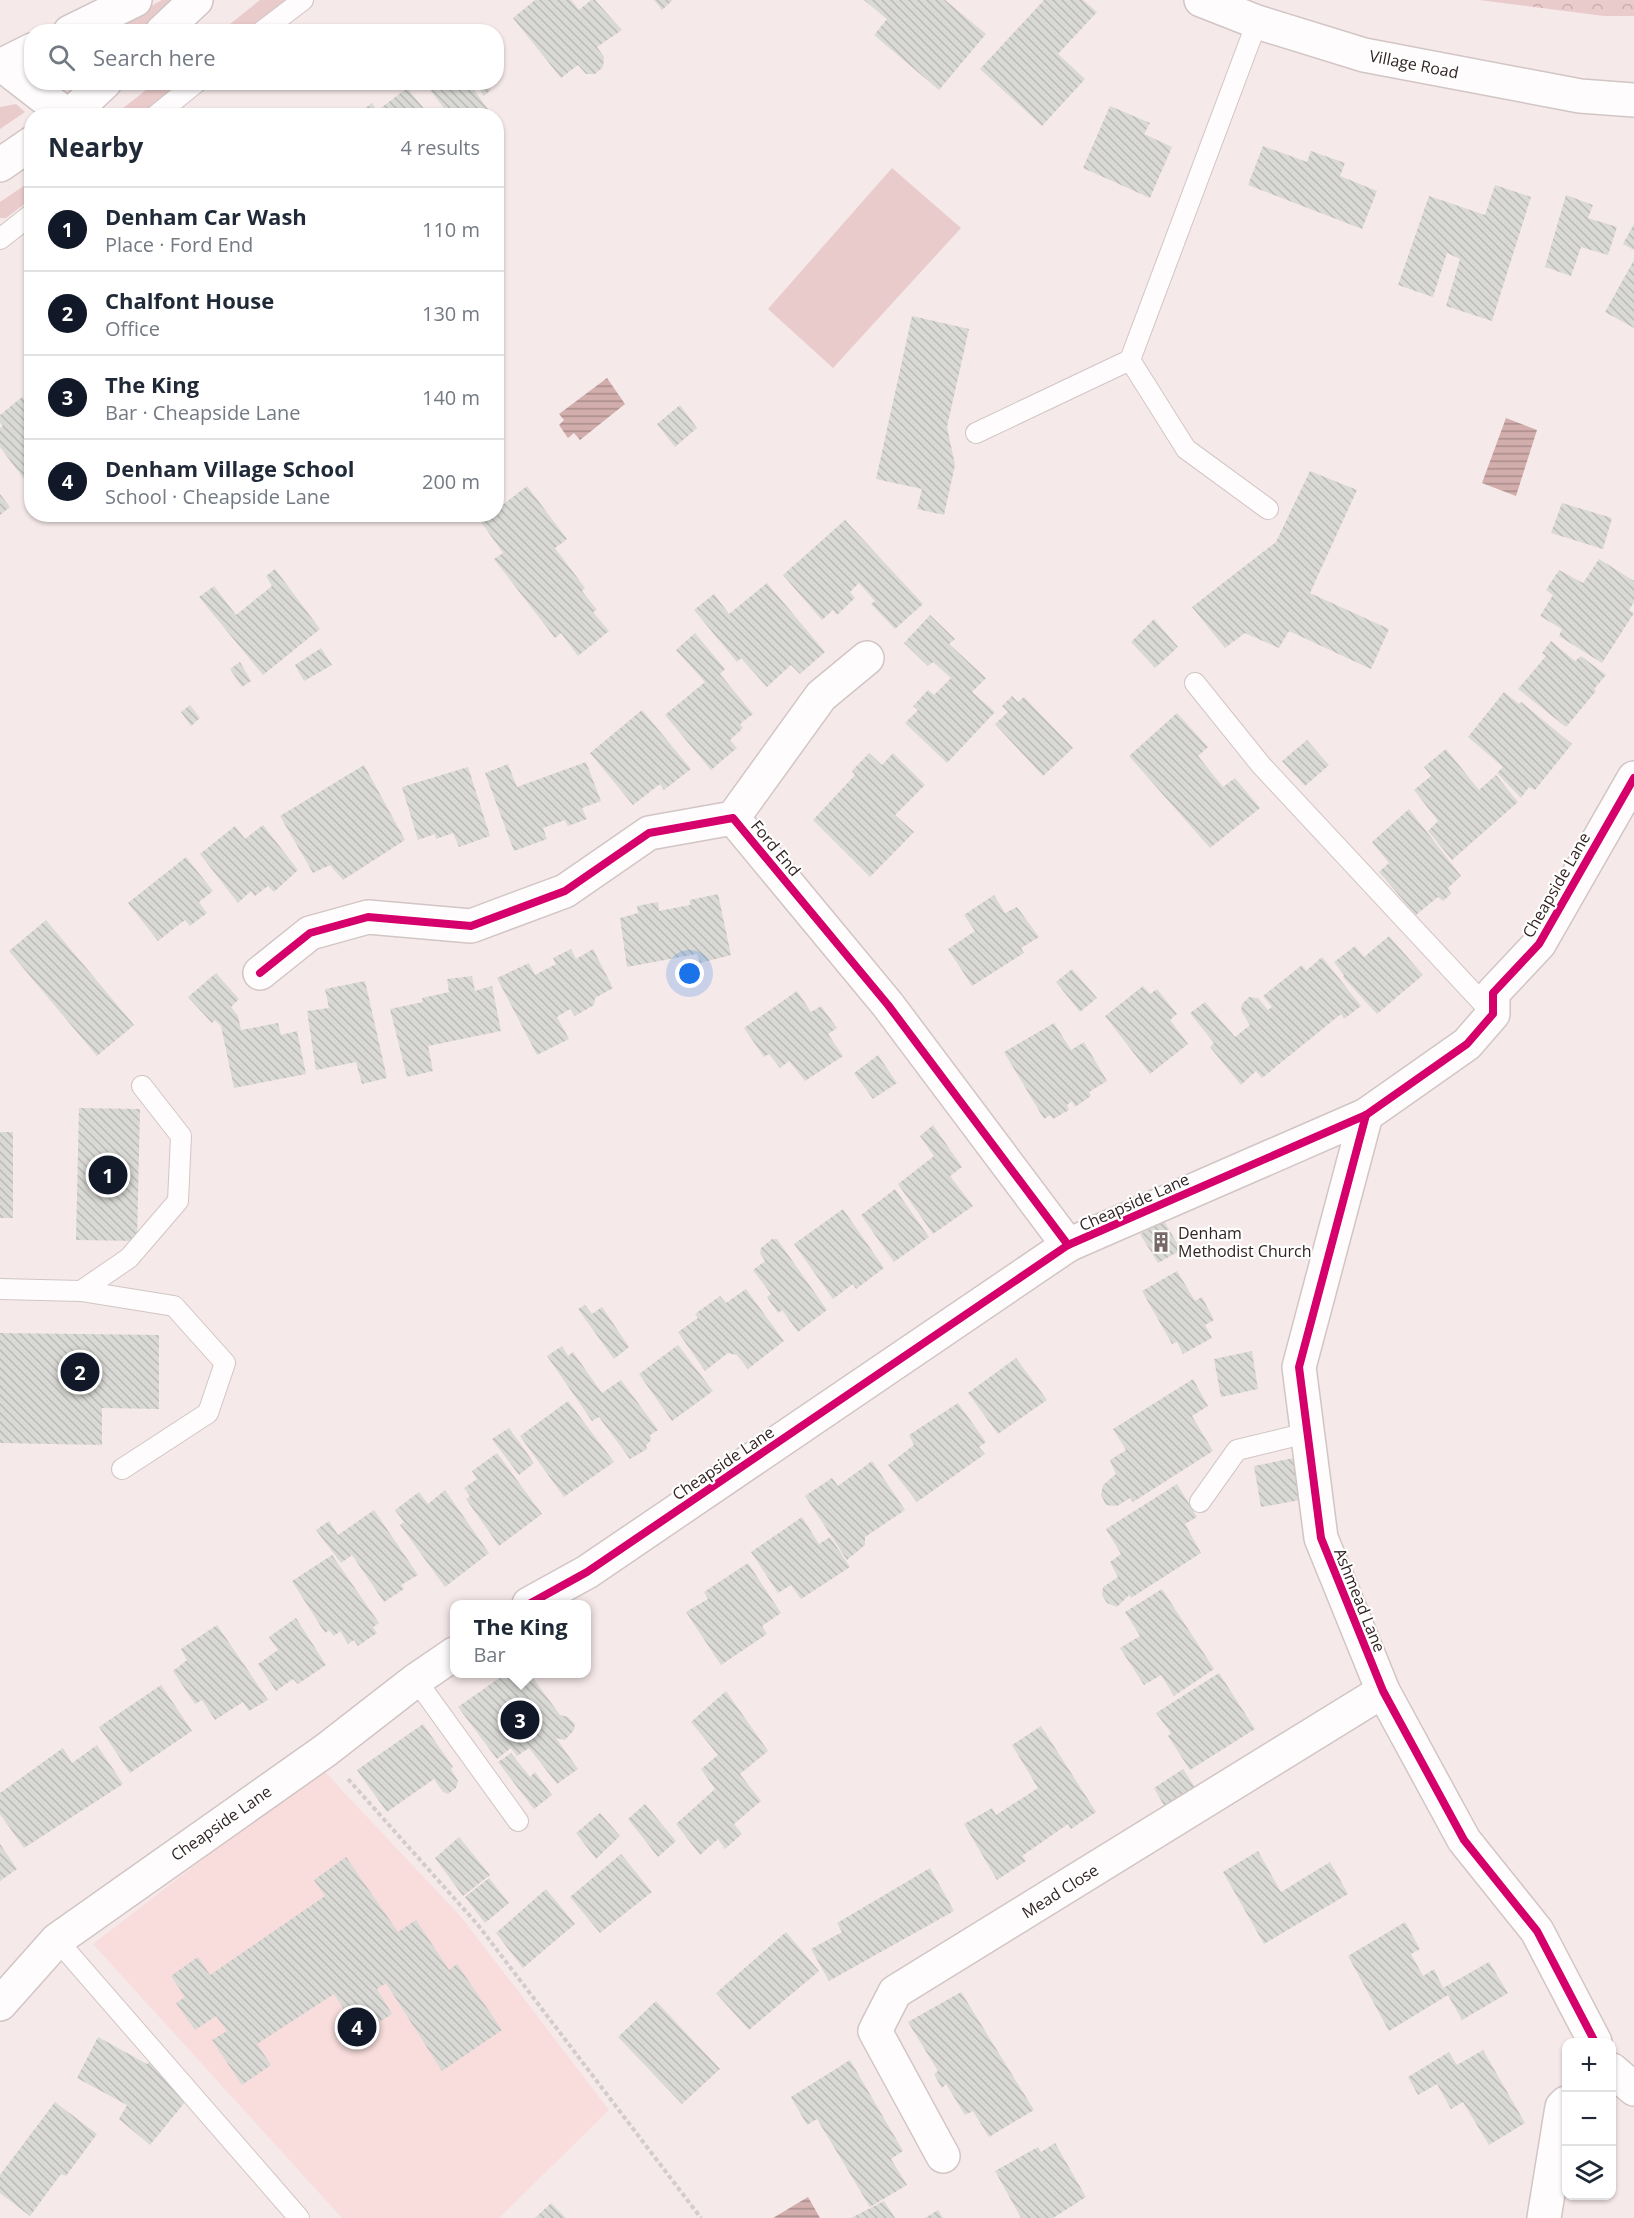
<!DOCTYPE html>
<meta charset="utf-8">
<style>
:root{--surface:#fff;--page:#f6f6f7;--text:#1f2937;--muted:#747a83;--line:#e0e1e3;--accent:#111827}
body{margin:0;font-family:"Open Sans",sans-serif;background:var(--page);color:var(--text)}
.controls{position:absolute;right:18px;bottom:18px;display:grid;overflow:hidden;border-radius:12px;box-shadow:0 2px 4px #0004}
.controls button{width:54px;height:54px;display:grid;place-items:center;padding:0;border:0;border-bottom:2px solid var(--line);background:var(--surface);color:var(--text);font:30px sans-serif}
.you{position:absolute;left:690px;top:974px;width:21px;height:21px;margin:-15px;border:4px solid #fff;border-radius:50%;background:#1a73e8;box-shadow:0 0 0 9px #1a73e833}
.badge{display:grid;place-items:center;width:39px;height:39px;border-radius:50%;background:var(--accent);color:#fff;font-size:20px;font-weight:700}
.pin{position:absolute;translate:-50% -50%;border:3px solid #fff;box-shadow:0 2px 6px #0006}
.popup{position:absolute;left:450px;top:1600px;width:141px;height:78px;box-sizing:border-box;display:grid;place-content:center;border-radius:12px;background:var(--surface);filter:drop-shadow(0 2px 4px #0005);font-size:20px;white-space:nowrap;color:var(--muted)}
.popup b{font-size:22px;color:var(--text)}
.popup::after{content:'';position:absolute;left:50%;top:100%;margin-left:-12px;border:12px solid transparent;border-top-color:var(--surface)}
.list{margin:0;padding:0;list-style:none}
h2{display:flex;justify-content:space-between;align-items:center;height:78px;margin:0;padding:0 24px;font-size:26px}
h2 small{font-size:20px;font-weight:400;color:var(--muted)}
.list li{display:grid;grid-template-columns:39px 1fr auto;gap:18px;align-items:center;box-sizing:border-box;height:84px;padding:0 24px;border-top:2px solid var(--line)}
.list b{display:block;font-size:22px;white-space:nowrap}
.list p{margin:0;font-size:20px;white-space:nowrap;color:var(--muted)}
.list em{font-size:20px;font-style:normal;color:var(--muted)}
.icon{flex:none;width:33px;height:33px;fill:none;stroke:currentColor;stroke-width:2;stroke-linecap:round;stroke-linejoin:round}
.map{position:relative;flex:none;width:1634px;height:2218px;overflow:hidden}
.search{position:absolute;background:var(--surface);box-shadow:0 2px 4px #0004;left:24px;top:24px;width:480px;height:66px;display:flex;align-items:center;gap:15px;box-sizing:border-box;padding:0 21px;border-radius:24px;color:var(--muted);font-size:22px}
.panel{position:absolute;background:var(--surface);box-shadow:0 2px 4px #0004;left:24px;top:108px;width:480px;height:414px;border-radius:24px}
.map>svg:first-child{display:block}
.built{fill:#f8dddc}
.grass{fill:#eacbcb}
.forest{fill:url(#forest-crowns)}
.water{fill:url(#water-rules)}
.building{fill:url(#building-back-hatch)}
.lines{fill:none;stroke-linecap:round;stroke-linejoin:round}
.lane-casing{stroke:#d2c5c5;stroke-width:22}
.street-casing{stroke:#d2c5c5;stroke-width:36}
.primary-casing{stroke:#d2c5c5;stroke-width:36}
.path{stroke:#d2cccc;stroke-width:4;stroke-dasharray:4.5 3;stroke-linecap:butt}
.lane{stroke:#fefcfc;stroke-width:20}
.street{stroke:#fefcfc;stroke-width:33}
.primary{stroke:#fefcfc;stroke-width:33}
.cycleway-casing{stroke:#fff;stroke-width:11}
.cycleway{stroke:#d6006c;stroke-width:8}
.labels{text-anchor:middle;stroke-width:4.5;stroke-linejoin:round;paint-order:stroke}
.street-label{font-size:16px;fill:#322423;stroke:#fff}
.poi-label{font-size:16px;fill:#322423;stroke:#fff;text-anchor:start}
</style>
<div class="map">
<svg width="1634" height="2218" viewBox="0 0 1634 2218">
<defs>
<pattern id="forest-crowns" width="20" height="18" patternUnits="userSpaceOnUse" patternTransform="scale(1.5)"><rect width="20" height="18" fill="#eacbcb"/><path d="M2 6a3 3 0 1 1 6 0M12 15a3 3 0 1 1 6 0" fill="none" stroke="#c9aeae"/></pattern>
<pattern id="water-rules" width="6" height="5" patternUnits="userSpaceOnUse" patternTransform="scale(1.5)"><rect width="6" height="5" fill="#d1adac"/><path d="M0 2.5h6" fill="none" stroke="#aa8d8c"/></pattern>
<pattern id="building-back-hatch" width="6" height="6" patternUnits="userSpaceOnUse" patternTransform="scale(1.5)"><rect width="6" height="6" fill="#d9d9d6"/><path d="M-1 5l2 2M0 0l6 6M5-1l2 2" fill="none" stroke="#bbbab7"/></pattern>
</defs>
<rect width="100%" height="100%" fill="#f6e9e9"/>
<path class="built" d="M324 1771 462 1918 609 2110 499 2218H342L93 1944 281 1799Z"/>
<g class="grass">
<path d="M162 0H181L169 12 142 31 104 32Z"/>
<path d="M260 0H287L247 31 220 32Z"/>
<path d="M155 83H182L140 115 113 116Z"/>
<path d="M16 104 25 112 0 129V107Z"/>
<path d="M892 168 961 228 833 368 768 309Z"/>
<path d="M31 181V199L6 218H0V202Z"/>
</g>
<path class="forest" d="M1479 0H1634V16H1604Z"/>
<g class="water">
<path d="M607 378 625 404 580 440 574 433 568 438 559 425 564 420 559 414Z"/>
<path d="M1506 418 1537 430 1516 496 1482 483Z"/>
<path d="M808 2197 820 2218H773Z"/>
</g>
<g class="building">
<path d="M535 0H571L579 10 591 0H595L622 30 597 47 604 57 603 67 595 74H586L578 65 561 78 513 18Z"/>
<path d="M654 0H673L662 10Z"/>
<path d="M864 0H945L986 34 939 90 874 35 887 19Z"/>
<path d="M1044 0H1083L1097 12 1058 54 1085 79 1042 126 980 69Z"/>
<path d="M424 82H468L493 116H450Z"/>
<path d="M474 82H484L491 90 484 96Z"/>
<path d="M407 88 430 116H355L372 103 377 111Z"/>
<path d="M1110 106 1150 123 1144 134 1172 147 1150 198 1083 168Z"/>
<path d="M1263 146 1307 162 1311 151 1345 163 1340 176 1377 191 1362 229 1248 185Z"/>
<path d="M1495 185 1531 197 1492 321 1446 306 1460 259 1447 253 1433 297 1398 285 1429 196 1485 215Z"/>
<path d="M1566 195 1593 205 1588 218 1617 227 1608 255 1581 247 1571 276 1545 267Z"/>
<path d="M1634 224V250L1623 244Z"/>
<path d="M1634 260V328L1605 312Z"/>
<path d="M912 316 969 329 947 427 955 465 944 515 917 509 922 489 876 479Z"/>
<path d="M22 397 32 409V490L0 447V428L3 426 0 422V415Z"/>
<path d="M680 405 697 428 675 447 657 424Z"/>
<path d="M1310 471 1357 490 1310 593 1389 629 1371 669 1289 631 1279 648 1245 633 1225 648 1192 607 1276 542Z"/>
<path d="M527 486 567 539 555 548 585 588 582 591 597 610 593 612 609 631 578 656 561 633 555 638 494 559 503 553 481 522 490 514H496V510Z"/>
<path d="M0 494 10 507 0 515Z"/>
<path d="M1562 503 1612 518 1603 549 1551 533Z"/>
<path d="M845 520 923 604 895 629 871 604 875 601 859 583 850 592 855 598 837 615 833 610 822 620 783 575Z"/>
<path d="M1599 559 1634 581V602L1629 610 1634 613 1602 663 1559 636 1562 629 1540 616 1553 595 1546 590 1559 570 1583 583Z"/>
<path d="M275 569 320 629 263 675 199 597 214 586 236 615 272 586 266 576Z"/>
<path d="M767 583 825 652 800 674 791 665 767 687 741 658 737 662 694 610 714 594 729 614Z"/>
<path d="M930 615 955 639 949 644 986 678 972 692 995 712 947 763 905 723 918 710 913 706 928 690 934 695 951 678 933 662 928 666 904 643Z"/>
<path d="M1154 619 1178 647 1155 668 1131 642Z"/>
<path d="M695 633 725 669 720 674 753 714 740 724 743 728 730 740 737 748 711 770 665 715 705 682 676 650Z"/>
<path d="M1551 641 1575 661 1581 656 1606 675 1594 689 1596 691 1566 727 1518 689 1546 656 1542 653Z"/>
<path d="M321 648 332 665 304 681 295 665Z"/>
<path d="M240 662 251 681 242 687 230 669Z"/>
<path d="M1504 692 1519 704 1521 702 1572 744 1535 790 1529 787 1521 798 1497 773 1503 767 1468 737Z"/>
<path d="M1012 696 1018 702 1024 697 1073 748 1043 776 995 724 1008 712 1002 706Z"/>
<path d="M190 705 200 718 191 726 181 712Z"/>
<path d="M642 710 691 769 664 790 660 784 633 805 590 753Z"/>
<path d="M1177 713 1208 747 1198 756 1223 787 1235 778 1260 808 1210 848 1129 756Z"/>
<path d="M1307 740 1329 765 1305 786 1282 761Z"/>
<path d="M1446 749 1479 790 1496 775 1518 802 1452 860 1428 831 1438 821 1414 790 1431 776 1424 767Z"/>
<path d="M869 753 882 765 893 753 925 785 895 815 914 832 870 877 813 820 855 775 852 771Z"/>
<path d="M586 762 601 801 582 808 587 819 568 826 565 820 543 828 547 839 514 851 485 773 508 764 517 787Z"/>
<path d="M364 765 405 840 343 880 330 865 313 873 280 816Z"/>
<path d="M468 767 490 836 459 847 453 833 436 839 435 834 418 840 402 787Z"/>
<path d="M1409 809 1461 876 1448 888 1451 894 1443 901 1438 897 1416 915 1379 872 1389 863 1372 842Z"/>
<path d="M263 825 298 870 274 892 268 886 255 896 251 891 238 903 200 854 235 826 245 839Z"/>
<path d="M186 857 213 891 199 902 207 913 190 926 185 920 158 941 128 903Z"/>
<path d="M718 894 731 955 700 963 697 954 627 967 620 918 638 913 637 906 658 902 659 911 690 905V900Z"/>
<path d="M994 895 1005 913 1017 907 1039 937 1021 948 1024 953 972 986 948 949 975 931 964 915Z"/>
<path d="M46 920 134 1025 97 1056 9 951Z"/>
<path d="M1389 936 1423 975 1377 1014 1343 977 1344 975 1334 962 1355 946 1364 957Z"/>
<path d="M571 949 576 959 593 949 613 988 595 998 594 1005 575 1016 570 1009 557 1017 569 1039 537 1055 497 978 529 963 535 975 556 964 553 958Z"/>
<path d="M1322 957 1361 1006 1344 1019 1341 1014 1262 1078 1256 1071 1241 1085 1210 1047 1214 1043 1190 1013 1205 1002 1235 1037 1250 1025 1241 1011 1242 1004 1249 997 1258 998 1268 1010 1272 1007 1263 996 1302 965 1306 971Z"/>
<path d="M1072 969 1097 998 1080 1012 1056 982Z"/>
<path d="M216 973 239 999 231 1007 238 1016 241 1030 278 1023 281 1035 297 1031 306 1074 234 1088 221 1026 215 1020 212 1023 188 997Z"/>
<path d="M472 976 475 991 492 986 501 1031 428 1046 433 1071 407 1077 390 1009 423 1002 422 998 449 992 447 979Z"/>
<path d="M365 981 387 1078 362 1084 356 1062 316 1070 307 1011 329 1008 325 989Z"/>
<path d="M1143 986 1150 994 1157 989 1177 1014 1170 1020 1188 1044 1150 1074 1105 1016Z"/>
<path d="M797 991 811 1012 821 1006 837 1028 828 1034 843 1056 805 1081 789 1061 780 1068 769 1054 764 1057 744 1028Z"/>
<path d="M1054 1023 1071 1050 1084 1042 1107 1081 1089 1092 1091 1096 1075 1107 1072 1101 1067 1105 1069 1110 1053 1119 1050 1115 1044 1119 1004 1052Z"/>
<path d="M878 1055 897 1083 873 1099 854 1073Z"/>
<path d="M79 1108 140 1109 137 1241 76 1240Z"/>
<path d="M933 1125 962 1167 950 1176 973 1206 933 1234 898 1184 934 1156 920 1136Z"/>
<rect x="0" y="1132" width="13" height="86"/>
<path d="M895 1189 929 1237 894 1262 861 1215Z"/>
<path d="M843 1209 884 1268 856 1289 853 1284 833 1299 794 1244Z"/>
<path d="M1164 1221 1181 1250 1158 1263 1140 1234Z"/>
<path d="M772 1239H777L827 1310 798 1332 782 1310 778 1313 767 1297 771 1294 753 1270 765 1261 760 1253 761 1248Z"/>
<path d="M1177 1271 1195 1301 1202 1297 1214 1320 1205 1325 1212 1338 1183 1354 1177 1342 1172 1344 1142 1291Z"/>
<path d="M746 1289 784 1341 748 1369 737 1355 728 1353 705 1371 678 1332 698 1318 695 1314 720 1296 726 1303Z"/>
<path d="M585 1305 592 1314 602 1307 629 1347 614 1359 578 1309Z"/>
<path d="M0 1333 159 1335V1409L102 1408V1445L0 1443Z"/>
<path d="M678 1345 713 1391 672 1421 639 1374Z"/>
<path d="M562 1346 568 1356 573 1352 602 1393 621 1380 658 1430 650 1435 651 1440 646 1445 647 1449 630 1459 599 1417 592 1421 547 1356Z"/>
<path d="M1252 1351 1258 1389 1221 1397 1214 1359Z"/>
<path d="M1016 1358 1047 1400 998 1434 968 1393Z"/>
<path d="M1193 1379 1208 1406 1192 1416 1213 1451 1133 1502 1130 1498 1117 1506 1106 1505 1101 1495 1103 1485 1116 1474 1110 1460 1126 1450 1113 1429Z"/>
<path d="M568 1401 614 1462 564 1497 520 1436Z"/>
<path d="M958 1403 986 1442 979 1447 985 1454 917 1502 888 1465 914 1445 909 1435Z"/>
<path d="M509 1428 534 1463 519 1475 492 1439Z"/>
<path d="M497 1453 542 1514 499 1546 466 1499 470 1496 464 1488 477 1479 472 1471Z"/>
<path d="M1294 1458 1300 1500 1261 1507 1254 1466Z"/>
<path d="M872 1461 905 1510 865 1537V1545L847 1560 805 1496 832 1478 838 1486Z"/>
<path d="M1177 1484 1197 1517 1185 1524 1201 1553 1131 1598 1129 1595 1117 1607 1107 1603 1102 1595 1103 1587 1118 1577 1110 1562 1121 1554 1106 1529Z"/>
<path d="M445 1490 489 1553 445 1587 400 1525 404 1522 395 1510 419 1492 428 1504Z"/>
<path d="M374 1510 418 1575 401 1585 404 1589 384 1602 352 1555 341 1563 316 1530 329 1521 338 1535Z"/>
<path d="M802 1517 819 1544 830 1537 850 1567 801 1599 791 1585 778 1593 751 1552Z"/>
<path d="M332 1555 379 1623 373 1627 377 1633 358 1646 354 1640 348 1644 340 1631 334 1636 329 1630 325 1633 292 1581Z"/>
<path d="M748 1563 781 1613 762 1626 767 1634 721 1665 686 1612 708 1599 704 1592Z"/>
<path d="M1162 1589 1214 1669 1174 1696 1161 1675 1144 1685 1120 1648 1140 1636 1125 1612Z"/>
<path d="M296 1618 326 1665 298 1684 293 1679 276 1691 258 1664 278 1650 269 1637Z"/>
<path d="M217 1625 268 1700 249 1711 243 1702 215 1720 202 1700 195 1704 173 1671 187 1660 181 1649Z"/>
<path d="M1219 1673 1255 1729 1190 1770 1168 1736 1171 1733 1156 1713Z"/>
<path d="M505 1674H530L560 1715 568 1717 575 1724 574 1730 565 1740 556 1738 578 1769 557 1784 529 1748 517 1756 511 1748 497 1759 458 1707Z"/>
<path d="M161 1685 192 1731 130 1773 99 1727Z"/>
<path d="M726 1691 768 1751 740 1774 761 1801 734 1824 742 1834 725 1849 718 1839 700 1855 676 1824 715 1789 701 1769 718 1755 691 1722Z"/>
<path d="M423 1724 453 1767 451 1769 458 1781 456 1788 448 1794 443 1792 434 1779 387 1812 357 1770Z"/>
<path d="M1041 1726 1096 1812 1071 1829 1068 1824 1022 1856 1026 1861 997 1880 964 1824 992 1808 996 1815 1038 1788 1012 1745Z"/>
<path d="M97 1745 123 1784 24 1848 0 1814V1793L63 1748 72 1763Z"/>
<path d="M511 1753 530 1777 535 1772 552 1795 534 1809 498 1762Z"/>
<path d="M1183 1769 1200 1795 1170 1816 1154 1788Z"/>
<path d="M645 1804 676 1841 658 1857 628 1819Z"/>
<path d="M600 1813 620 1836 596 1859 576 1833Z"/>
<path d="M459 1837 490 1875 463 1896 435 1858Z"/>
<path d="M0 1844 17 1869 0 1881Z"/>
<path d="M1258 1851 1281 1892 1330 1862 1348 1894 1264 1944 1223 1872Z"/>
<path d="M621 1854 652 1892 600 1933 570 1897Z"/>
<path d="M346 1857 398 1932 416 1920 449 1970 457 1964 502 2030 442 2071 386 1983 377 1989 392 2014 360 2034 334 1994 257 2044 271 2065 242 2085 212 2040 227 2031 216 2016 195 2030 176 2003 185 1997 171 1976 198 1957 210 1975 325 1896 314 1880Z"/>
<path d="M930 1868 954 1911 829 1981 811 1949 842 1932 837 1923Z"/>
<path d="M489 1878 509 1903 485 1923 465 1897Z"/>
<path d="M546 1889 575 1924 523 1968 496 1933Z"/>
<path d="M1405 1922 1420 1949 1411 1954 1423 1976 1434 1969 1443 1988 1489 1962 1508 1993 1462 2020 1448 1995 1389 2031 1348 1956Z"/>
<path d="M786 1932 819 1971 749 2030 716 1993Z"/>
<path d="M961 1992 1034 2110 989 2137 973 2111 965 2115 946 2084 942 2088 934 2074 938 2071 908 2022Z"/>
<path d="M656 2001 720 2069 682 2104 618 2037Z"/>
<path d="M98 2037 147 2064 156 2057 190 2096 150 2145 119 2119 127 2105 77 2078Z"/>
<path d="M1483 2050 1525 2123 1489 2145 1463 2102 1451 2109 1437 2084 1418 2095 1408 2077 1449 2052 1457 2065Z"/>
<path d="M850 2060 903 2151 891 2159 907 2185 870 2207 817 2119 807 2125 791 2097Z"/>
<path d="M55 2102 97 2134 66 2176 61 2174 30 2216 0 2193V2175Z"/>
<path d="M1055 2143 1086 2197 1053 2218H1021L995 2171 1038 2147 1041 2152Z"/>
<path d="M884 2201 895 2218H851Z"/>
<path d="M551 2203 566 2218H535Z"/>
<path d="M938 2210 943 2218H925Z"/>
</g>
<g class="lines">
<g class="lane-casing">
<g id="lane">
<path d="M261 32 303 0"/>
<path d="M155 116 197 82"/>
<path d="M0 239 32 214"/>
<path d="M1130 360 1257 22"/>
<path d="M976 433 1130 360 1186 449 1268 509"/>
<path d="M1195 683 1261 765 1493 1014"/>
<path d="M0 1289 81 1291 129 1258 178 1201 181 1136 142 1086"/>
<path d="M81 1291 174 1306 225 1363 208 1413 122 1469"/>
<path d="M1200 1502 1237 1450 1307 1433"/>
<path d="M416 1680 518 1821"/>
<path d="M57 1940 299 2218"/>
</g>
</g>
<g class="street-casing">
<g id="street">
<path d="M1201 0 1257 22 1364 55 1580 96 1634 100"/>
<path d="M2 65 68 116"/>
<path d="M733 818 821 696 867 658"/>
<path d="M260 973 310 933 368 917 471 926 565 891 649 833 733 818 888 1005 1068 1245"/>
<path d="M1366 1115 1299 1367 1321 1538 1383 1691 1464 1840 1537 1931 1595 2042"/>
<path d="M529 1604 587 1572 1068 1245 1366 1115 1467 1044 1493 1014V993L1539 944 1634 778"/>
<path d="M0 2004 57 1940 326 1750 416 1680 454 1654"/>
<path d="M1612 2070 1634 2089"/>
<path d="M943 2156 875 2031 895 1992 1383 1691"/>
<path d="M1544 2218 1562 2107 1566 2103"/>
</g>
</g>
<g class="primary-casing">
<g id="primary">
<path d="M70 32 135 0"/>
<path d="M162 32 196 0"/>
<path d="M0 66 32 50"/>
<path d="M69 116 105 82"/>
<path d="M0 165 32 143"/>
</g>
</g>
<path class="path" d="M348 1779 478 1925 701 2218"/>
<use href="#lane" class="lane"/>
<use href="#street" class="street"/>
<use href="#primary" class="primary"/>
<g class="cycleway-casing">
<g id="cycleway">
<path d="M260 973 310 933 368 917 471 926 565 891 649 833 733 818 888 1005 1068 1245"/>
<path d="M1366 1115 1299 1367 1321 1538 1383 1691 1464 1840 1537 1931 1595 2042"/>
<path d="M529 1604 587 1572 1068 1245 1366 1115 1467 1044 1493 1014V993L1539 944 1634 778"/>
</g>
</g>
<use href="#cycleway" class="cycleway"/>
</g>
<defs>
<g id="building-bare" transform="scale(1.62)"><path d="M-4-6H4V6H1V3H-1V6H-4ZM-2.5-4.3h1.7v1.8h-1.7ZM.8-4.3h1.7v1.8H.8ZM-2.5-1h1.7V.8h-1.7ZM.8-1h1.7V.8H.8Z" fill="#776968" stroke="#fff" stroke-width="2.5" paint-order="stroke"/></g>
</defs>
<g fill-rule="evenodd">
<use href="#building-bare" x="1161" y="1242"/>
</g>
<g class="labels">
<g class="street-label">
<text transform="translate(1414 64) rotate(11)" y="6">Village Road</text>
<text transform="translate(776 848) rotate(50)" y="6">Ford End</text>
<text transform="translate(1556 885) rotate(-60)" y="6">Cheapside Lane</text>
<text transform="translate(1134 1202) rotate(-24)" y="6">Cheapside Lane</text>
<text transform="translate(723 1463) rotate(-34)" y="6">Cheapside Lane</text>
<text transform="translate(1360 1600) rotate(68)" y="6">Ashmead Lane</text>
<text transform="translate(221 1823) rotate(-35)" y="6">Cheapside Lane</text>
<text transform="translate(1060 1891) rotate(-32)" y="6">Mead Close</text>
</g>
<g class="poi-label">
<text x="1178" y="1239">Denham<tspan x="1178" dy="18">Methodist Church</tspan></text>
</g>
</g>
</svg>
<div class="controls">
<button>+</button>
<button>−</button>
<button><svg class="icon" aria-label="layers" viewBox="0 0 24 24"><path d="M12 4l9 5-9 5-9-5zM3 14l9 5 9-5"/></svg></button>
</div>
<div class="you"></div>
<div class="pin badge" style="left:108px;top:1175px">1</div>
<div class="pin badge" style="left:80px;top:1372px">2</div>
<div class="pin badge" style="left:520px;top:1720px">3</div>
<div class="popup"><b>The King</b>Bar</div>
<div class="pin badge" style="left:357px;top:2027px">4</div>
<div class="search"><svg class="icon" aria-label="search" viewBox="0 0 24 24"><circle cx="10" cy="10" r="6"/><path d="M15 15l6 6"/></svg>Search here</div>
<section class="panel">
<h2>Nearby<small>4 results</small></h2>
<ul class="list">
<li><span class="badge">1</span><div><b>Denham Car Wash</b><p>Place · Ford End</p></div><em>110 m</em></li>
<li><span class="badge">2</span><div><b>Chalfont House</b><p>Office</p></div><em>130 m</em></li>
<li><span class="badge">3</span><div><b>The King</b><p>Bar · Cheapside Lane</p></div><em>140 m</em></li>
<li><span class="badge">4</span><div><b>Denham Village School</b><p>School · Cheapside Lane</p></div><em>200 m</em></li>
</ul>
</section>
</div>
